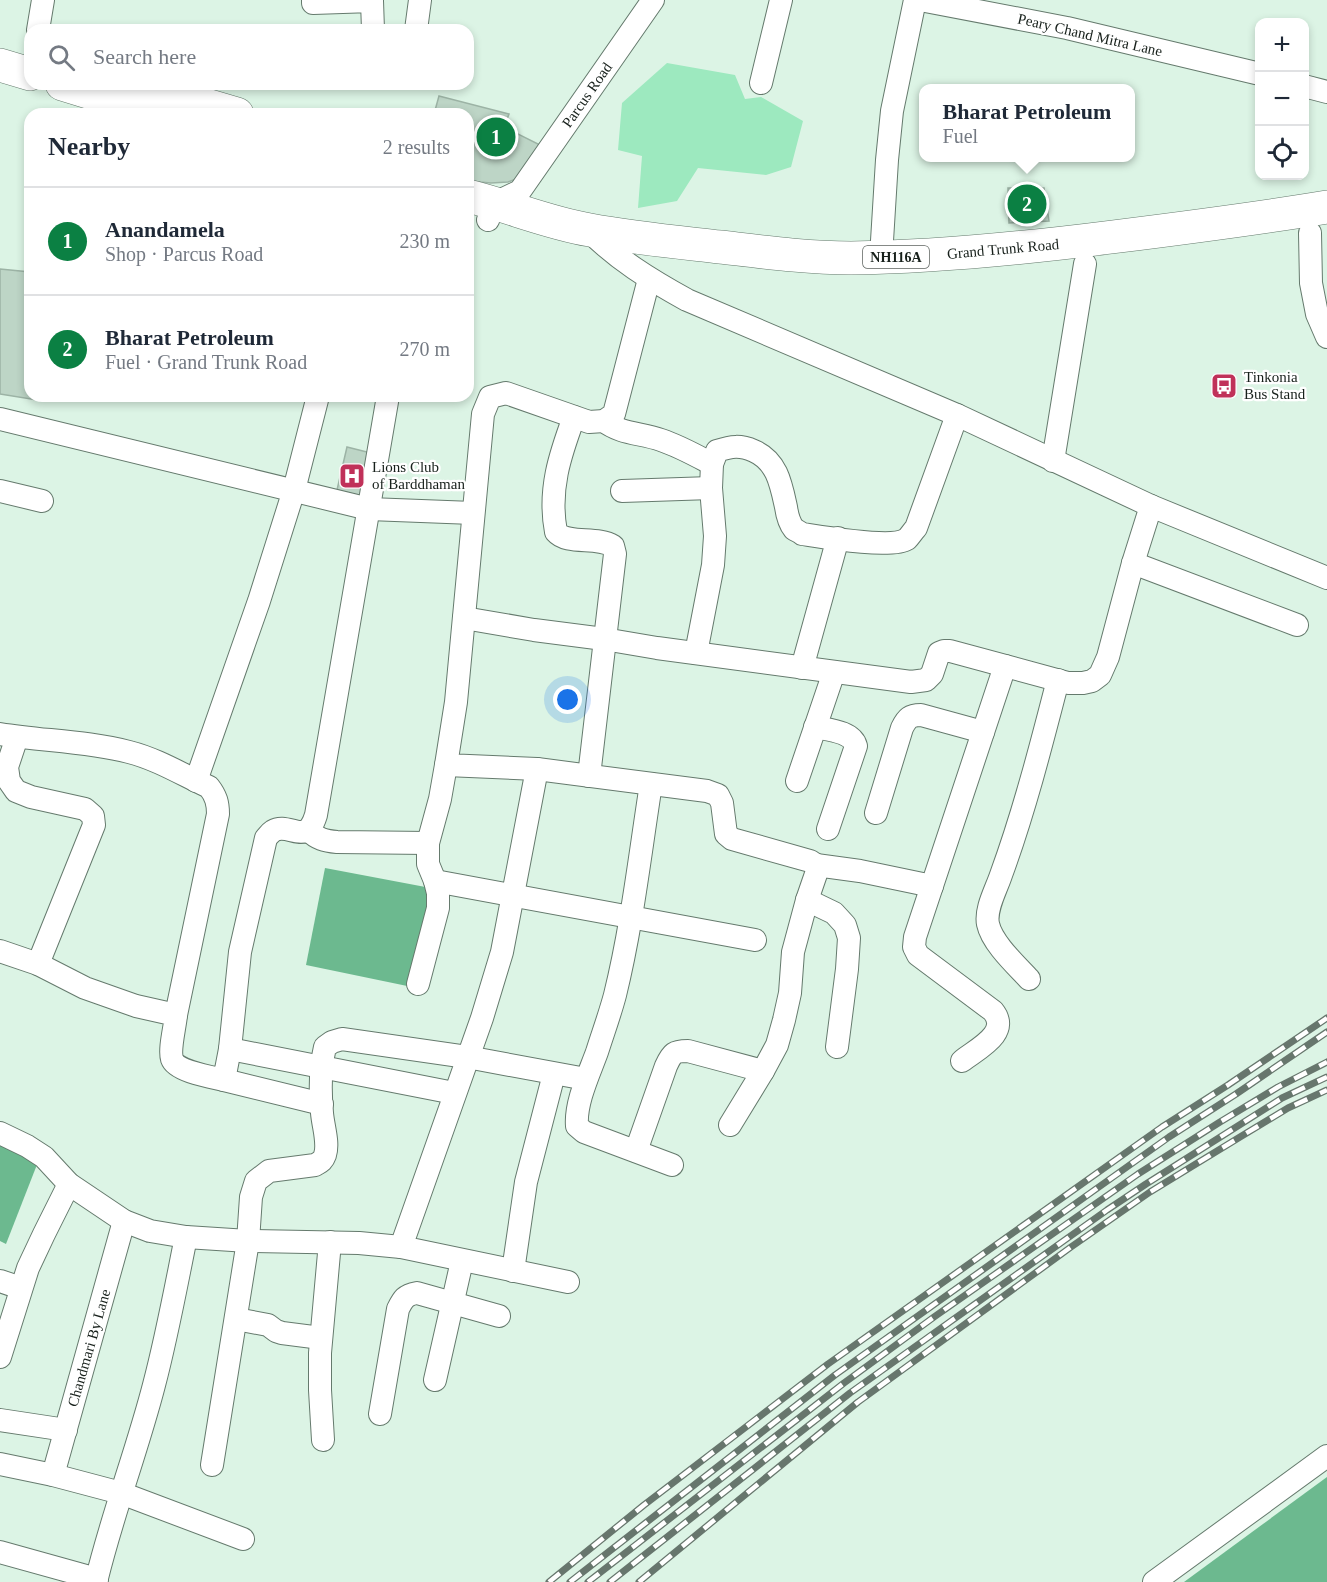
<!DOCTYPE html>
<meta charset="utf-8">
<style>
:root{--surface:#fff;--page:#f2f2f3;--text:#1f2937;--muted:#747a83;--line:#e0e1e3;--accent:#0b8043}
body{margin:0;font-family:"Times New Roman",serif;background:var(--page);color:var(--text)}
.controls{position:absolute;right:18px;top:18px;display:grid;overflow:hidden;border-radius:12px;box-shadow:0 3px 9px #0003}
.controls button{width:54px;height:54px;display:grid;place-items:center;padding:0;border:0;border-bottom:2px solid var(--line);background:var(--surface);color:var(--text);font:30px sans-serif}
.you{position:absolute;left:568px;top:700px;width:21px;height:21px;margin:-15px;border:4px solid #fff;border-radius:50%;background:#1a73e8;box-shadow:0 0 0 9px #1a73e833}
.badge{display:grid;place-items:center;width:39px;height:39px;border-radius:50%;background:var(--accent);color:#fff;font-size:20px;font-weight:700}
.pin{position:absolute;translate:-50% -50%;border:3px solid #fff;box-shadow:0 2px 6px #0006}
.popup{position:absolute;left:919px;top:84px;width:216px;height:78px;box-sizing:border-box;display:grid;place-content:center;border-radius:12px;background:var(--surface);filter:drop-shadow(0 2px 4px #0005);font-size:20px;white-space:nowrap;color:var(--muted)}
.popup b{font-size:22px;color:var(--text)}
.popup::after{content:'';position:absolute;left:50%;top:100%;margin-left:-12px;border:12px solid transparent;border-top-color:var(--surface)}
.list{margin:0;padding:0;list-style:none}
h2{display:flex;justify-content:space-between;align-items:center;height:78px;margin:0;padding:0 24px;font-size:26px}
h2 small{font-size:20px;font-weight:400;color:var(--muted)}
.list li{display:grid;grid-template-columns:39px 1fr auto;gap:18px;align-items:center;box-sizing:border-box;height:108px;padding:0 24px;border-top:2px solid var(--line)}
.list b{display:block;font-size:22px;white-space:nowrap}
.list p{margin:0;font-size:20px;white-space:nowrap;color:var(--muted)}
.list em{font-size:20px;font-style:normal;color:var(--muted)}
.icon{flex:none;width:33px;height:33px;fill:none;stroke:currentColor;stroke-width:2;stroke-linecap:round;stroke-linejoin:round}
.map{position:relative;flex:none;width:1327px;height:1582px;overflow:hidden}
.search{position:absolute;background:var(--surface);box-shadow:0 3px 9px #0003;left:24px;top:24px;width:450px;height:66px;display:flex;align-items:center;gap:15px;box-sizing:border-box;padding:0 21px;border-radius:18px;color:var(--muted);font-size:22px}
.panel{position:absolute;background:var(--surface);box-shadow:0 3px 9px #0003;left:24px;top:108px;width:450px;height:294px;border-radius:18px}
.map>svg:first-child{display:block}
.green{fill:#9de9bf}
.water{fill:#6cb98f}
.building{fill:#bdd5c6;stroke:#9cb3a5;stroke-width:1.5}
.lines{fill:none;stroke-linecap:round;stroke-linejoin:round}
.minor-casing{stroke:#657a6d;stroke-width:24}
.highway-casing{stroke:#657a6d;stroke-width:34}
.minor{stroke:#fff;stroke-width:22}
.highway{stroke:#fff;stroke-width:33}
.rail-casing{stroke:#67766d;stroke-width:7}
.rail{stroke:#fff;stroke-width:4.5;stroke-dasharray:14;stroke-linecap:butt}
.labels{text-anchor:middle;stroke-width:4.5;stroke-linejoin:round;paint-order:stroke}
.shield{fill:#fff;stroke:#5d635f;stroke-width:1.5}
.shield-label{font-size:14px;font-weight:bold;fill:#17201b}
.street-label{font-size:15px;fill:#17201b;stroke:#fff}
.poi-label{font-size:15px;fill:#17201b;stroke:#fff;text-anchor:start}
</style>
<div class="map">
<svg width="1327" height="1582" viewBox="0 0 1327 1582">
<rect width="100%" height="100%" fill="#dcf4e5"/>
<path class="green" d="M667 63 735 75 745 99 761 97 803 121 791 167 766 175 698 168 677 201 638 208 642 156 618 150 622 103Z"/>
<g class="water">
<path d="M325 868 436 889 412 987 306 965Z"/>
<path d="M0 1145 38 1162 6 1244 0 1241Z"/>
<path d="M1327 1477V1582H1184Z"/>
</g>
<g class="building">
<path d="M439 96 509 114 504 127 544 147 516 179 508 182 491 183 468 181V114H434Z"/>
<path d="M1008 188H1044L1049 221 1009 223Z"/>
<path d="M0 269 30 272V396H44L43 401 0 394Z"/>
<path d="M347 447 375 454 365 497 337 490Z"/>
</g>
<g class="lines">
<g class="minor-casing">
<g id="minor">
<path d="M313 0V3L372 1 373 30"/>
<path d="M920 0 1067 28 1260 74"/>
<path d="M38 30 43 0"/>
<path d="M416 30 420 0"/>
<path d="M761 83 781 0"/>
<path d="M1304 86 1327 92"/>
<path d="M488 220 495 203 520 191 653 0"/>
<path d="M588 230C618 260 649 279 687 300L957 415 1151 506 1327 578"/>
<path d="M1310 233 1311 283 1317 314 1327 337"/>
<path d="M881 257 887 160 892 111 915 0"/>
<path d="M649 279 614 414 604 421 589 422 506 393 490 397 483 414 456 702 446 765 537 769 707 791 718 795 722 803 726 834 732 839 810 861 816 865 817 871 807 900 793 952 790 993 784 1020 777 1045 763 1071 730 1125"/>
<path d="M574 417C560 455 548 490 556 532 567 545 597 536 613 546L615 554 589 776"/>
<path d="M0 419 369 509 473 513"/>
<path d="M604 421C620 434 641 433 661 440 679 446 695 455 712 464"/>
<path d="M1053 461 1085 264"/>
<path d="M0 491 42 501"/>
<path d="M622 491 711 488"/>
<path d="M1133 563 1297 625"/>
<path d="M464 618 534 630 604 639 657 648 911 682 926 680 932 674 939 653 944 651H950L1068 683H1083L1092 681 1100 675 1108 657 1133 563 1151 506"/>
<path d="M696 653 713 565 715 536 711 488 712 464 717 451C732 446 740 445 754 451 777 461 781 484 786 507 787 514 789 523 794 529 797 531 800 532 802 534 822 537 892 549 907 539 910 536 913 531 916 528L957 415"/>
<path d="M802 668 838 538"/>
<path d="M815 727C828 730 852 731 856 746L828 829"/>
<path d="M0 734C43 741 87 741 129 752 157 759 183 775 209 787 216 796 218 803 218 814L176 1015"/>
<path d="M17 737 7 767 9 781 16 791 31 797 85 809 93 816 94 825 38 964"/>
<path d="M537 769 502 952 482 1018 401 1247 568 1282"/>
<path d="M196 781 259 601 294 490 318 396"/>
<path d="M797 781 834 672"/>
<path d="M651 784C640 854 632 926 615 995 610 1014 603 1033 597 1052 589 1074 575 1103 577 1126L584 1132 672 1165"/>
<path d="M876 813 902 728C907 718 910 715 921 715L983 732"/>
<path d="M308 830C317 839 325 841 337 842L428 843"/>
<path d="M816 865 860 871 932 886"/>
<path d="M435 881 755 940"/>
<path d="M807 900 834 913 845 925 849 938 847 969 837 1047"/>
<path d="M0 951 38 964 85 988 136 1006 176 1015C175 1027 169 1049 172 1059 176 1071 211 1077 224 1080L230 1049 240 952 266 838C268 836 270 833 273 831 289 821 306 848 316 815L388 396"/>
<path d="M1029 979C1016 965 992 943 988 924 985 909 996 890 1001 875 1024 812 1041 746 1058 680"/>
<path d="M418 984 438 908V893L435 881 428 864V843L440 799 446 765"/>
<path d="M230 1049 454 1093"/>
<path d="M962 1061C977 1049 1011 1033 993 1011L918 955 914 947 915 937 1005 666"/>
<path d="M224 1080 322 1104"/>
<path d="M0 1133 27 1146 44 1157 69 1184 124 1221 150 1231 186 1237 248 1241 359 1243 401 1247"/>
<path d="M636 1151 666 1066C672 1053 674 1051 688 1051L763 1071"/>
<path d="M513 1271 526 1182 554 1074"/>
<path d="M0 1281 21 1288"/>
<path d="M236 1319 268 1325 276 1331 282 1333 321 1338"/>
<path d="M0 1357 28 1268 44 1234 69 1184"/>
<path d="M435 1380 462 1261"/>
<path d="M380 1414 398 1309C403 1299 405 1295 417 1293L499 1316"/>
<path d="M0 1420 66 1430"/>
<path d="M323 1440 320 1390V1353L330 1242"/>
<path d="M0 1464 53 1475 121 1493 243 1539"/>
<path d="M212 1465 248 1241 251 1197 256 1181 269 1171 315 1165C320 1162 323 1161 325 1155 329 1143 323 1126 322 1113 320 1091 320 1068 325 1047L332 1042 342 1039 467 1057 586 1079"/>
<path d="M53 1475 124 1221"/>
<path d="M0 1552 97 1579"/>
<path d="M96 1582C112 1515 137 1451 154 1385 167 1336 176 1286 186 1237"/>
<path d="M1154 1582 1327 1456"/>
</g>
</g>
<g class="highway-casing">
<g id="highway">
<path d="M0 65 30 74"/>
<path d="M62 84 101 96 168 114"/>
<path d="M142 86 237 114"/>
<path d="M468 196C509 206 548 223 590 230 633 238 676 242 720 247 763 252 807 258 851 258 938 257 1025 248 1112 237 1184 228 1255 219 1327 207"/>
</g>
</g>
<use href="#minor" class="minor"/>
<use href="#highway" class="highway"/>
<g class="rail-casing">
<g id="rail">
<path d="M549 1582 644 1505 828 1364 1162 1127 1228 1085 1327 1018"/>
<path d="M570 1582 835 1375 1169 1137 1236 1094 1327 1032"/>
<path d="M588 1582 844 1383 934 1317 1138 1174 1220 1122 1278 1087 1327 1062"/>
<path d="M610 1582 850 1393 1107 1210 1146 1184 1282 1098 1327 1077"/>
<path d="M639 1582 858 1402 1071 1247 1150 1192 1240 1137 1288 1108 1327 1090"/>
</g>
</g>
<use href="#rail" class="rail"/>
</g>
<defs>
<g id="bus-square" transform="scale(1.35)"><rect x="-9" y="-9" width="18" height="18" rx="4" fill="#c03159" stroke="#fff"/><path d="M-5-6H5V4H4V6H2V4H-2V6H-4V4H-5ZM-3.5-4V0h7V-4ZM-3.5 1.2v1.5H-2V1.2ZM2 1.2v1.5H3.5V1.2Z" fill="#fff"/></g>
<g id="hospital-square" transform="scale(1.35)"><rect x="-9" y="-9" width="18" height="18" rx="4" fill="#c03159" stroke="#fff"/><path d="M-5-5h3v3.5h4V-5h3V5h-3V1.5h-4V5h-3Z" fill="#fff"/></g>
</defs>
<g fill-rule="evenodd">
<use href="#bus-square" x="1224" y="386"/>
<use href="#hospital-square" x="352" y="476"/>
</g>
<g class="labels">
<rect class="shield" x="863" y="246" width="66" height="22" rx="4.5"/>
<g class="shield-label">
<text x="896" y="262">NH116A</text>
</g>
<g class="street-label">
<text transform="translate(1090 35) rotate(13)" y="5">Peary Chand Mitra Lane</text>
<text transform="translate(587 95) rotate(-55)" y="5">Parcus Road</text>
<text transform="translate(1003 249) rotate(-5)" y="5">Grand Trunk Road</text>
<text transform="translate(89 1348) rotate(-74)" y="5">Chandmari By Lane</text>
</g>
<g class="poi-label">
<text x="1244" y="382">Tinkonia<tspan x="1244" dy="17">Bus Stand</tspan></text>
<text x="372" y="472">Lions Club<tspan x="372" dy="17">of Barddhaman</tspan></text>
</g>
</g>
</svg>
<div class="controls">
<button>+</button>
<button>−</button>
<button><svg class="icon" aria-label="locate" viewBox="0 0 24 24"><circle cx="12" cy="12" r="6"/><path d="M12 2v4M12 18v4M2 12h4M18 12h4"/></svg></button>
</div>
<div class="you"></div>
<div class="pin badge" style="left:496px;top:137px">1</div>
<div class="pin badge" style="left:1027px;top:204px">2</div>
<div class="popup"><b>Bharat Petroleum</b>Fuel</div>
<div class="search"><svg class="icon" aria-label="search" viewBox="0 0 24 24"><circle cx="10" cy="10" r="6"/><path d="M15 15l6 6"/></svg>Search here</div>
<section class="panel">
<h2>Nearby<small>2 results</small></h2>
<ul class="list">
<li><span class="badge">1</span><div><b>Anandamela</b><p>Shop · Parcus Road</p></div><em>230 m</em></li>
<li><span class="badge">2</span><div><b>Bharat Petroleum</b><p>Fuel · Grand Trunk Road</p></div><em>270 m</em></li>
</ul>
</section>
</div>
